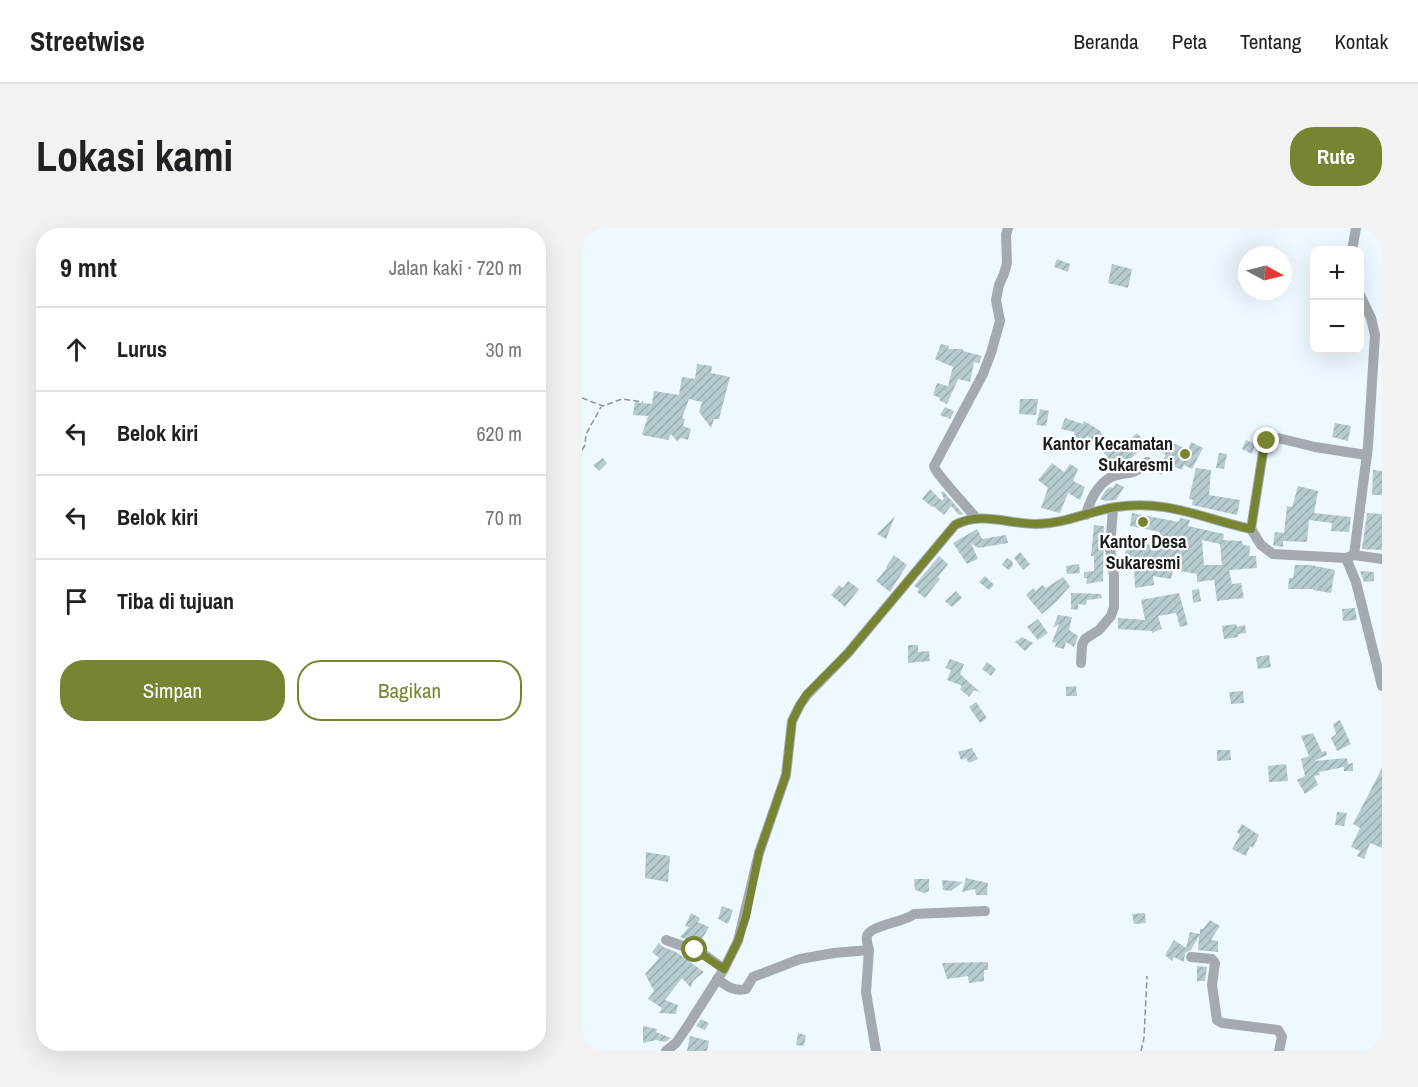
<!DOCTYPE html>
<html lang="id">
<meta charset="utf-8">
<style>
:root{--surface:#fff;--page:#f2f2f2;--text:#202124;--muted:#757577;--line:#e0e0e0;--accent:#778432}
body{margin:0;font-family:"Archivo Narrow",sans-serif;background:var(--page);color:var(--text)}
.controls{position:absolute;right:18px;top:18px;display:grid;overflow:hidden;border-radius:12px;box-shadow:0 6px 24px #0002}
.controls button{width:54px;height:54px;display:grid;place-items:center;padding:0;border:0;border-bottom:2px solid var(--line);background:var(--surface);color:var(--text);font:30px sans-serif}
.compass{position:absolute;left:656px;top:18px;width:54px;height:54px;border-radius:50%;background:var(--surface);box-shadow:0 6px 24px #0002;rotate:97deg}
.stop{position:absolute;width:18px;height:18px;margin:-14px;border:4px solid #778432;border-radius:50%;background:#fff}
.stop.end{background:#778432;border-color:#fff;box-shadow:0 2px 6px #0008}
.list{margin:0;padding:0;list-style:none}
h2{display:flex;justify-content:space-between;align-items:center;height:78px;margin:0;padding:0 24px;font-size:26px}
h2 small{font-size:20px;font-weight:400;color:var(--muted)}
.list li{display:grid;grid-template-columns:39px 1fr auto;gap:18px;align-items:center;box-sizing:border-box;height:84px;padding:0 24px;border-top:2px solid var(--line)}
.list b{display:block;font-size:22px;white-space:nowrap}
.list em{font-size:20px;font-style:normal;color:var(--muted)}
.actions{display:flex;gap:12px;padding:18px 24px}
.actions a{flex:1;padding:14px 0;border:2px solid var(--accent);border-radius:24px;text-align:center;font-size:21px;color:var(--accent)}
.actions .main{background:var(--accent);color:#fff}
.icon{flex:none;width:33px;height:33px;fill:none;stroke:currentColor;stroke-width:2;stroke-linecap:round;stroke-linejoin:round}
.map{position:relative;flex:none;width:800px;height:823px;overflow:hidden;border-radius:24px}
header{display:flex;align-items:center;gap:36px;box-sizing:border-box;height:84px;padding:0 30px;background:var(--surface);border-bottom:2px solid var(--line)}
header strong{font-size:28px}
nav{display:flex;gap:33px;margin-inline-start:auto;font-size:21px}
.intro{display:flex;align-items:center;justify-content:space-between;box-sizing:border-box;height:144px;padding:0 36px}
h1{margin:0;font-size:42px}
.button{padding:15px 27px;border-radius:24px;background:var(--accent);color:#fff;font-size:21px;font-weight:700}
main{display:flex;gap:36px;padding:0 36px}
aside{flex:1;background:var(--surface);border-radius:24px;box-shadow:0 6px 24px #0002}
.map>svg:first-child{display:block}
.building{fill:url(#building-hatch);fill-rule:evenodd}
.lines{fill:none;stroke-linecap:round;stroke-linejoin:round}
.path{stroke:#8c949a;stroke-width:1.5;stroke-dasharray:6 3;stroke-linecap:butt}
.minor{stroke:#a5a9b0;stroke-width:10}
.route{stroke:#778432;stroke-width:8}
.poi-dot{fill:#778432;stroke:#fff;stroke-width:2}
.labels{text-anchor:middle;stroke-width:4.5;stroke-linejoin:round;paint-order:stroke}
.poi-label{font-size:18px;font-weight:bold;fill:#181e22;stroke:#fff;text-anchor:end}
</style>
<header>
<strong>Streetwise</strong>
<nav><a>Beranda</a><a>Peta</a><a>Tentang</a><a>Kontak</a></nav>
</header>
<div class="intro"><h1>Lokasi kami</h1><a class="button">Rute</a></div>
<main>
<aside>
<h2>9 mnt<small>Jalan kaki · 720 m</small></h2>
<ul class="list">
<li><svg class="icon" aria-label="ahead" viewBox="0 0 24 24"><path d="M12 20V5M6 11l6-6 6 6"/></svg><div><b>Lurus</b></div><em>30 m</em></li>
<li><svg class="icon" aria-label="left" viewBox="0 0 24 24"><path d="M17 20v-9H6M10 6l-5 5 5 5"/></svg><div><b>Belok kiri</b></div><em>620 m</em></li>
<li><svg class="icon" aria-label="left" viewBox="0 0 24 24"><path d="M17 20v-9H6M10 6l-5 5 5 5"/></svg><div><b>Belok kiri</b></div><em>70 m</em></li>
<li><svg class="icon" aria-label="arrive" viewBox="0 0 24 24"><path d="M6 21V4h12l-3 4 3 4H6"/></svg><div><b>Tiba di tujuan</b></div></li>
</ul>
<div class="actions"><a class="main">Simpan</a><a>Bagikan</a></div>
</aside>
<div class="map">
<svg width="800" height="823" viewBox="0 0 800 823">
<defs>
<pattern id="building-hatch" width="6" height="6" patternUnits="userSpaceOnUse" patternTransform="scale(1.5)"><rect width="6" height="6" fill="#b6cbd0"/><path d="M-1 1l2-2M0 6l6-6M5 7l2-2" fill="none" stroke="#9caeb2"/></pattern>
</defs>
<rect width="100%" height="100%" fill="#eef8ff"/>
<g class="building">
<path d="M475 31 488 36 486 44 472 39Z"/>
<path d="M530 36 550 41 546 60 526 55Z"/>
<path d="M359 116 367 118 366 121H381V123L400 128 397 135 392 134 388 154 376 151 365 176 357 172 358 170 351 167 355 155 366 158 371 139 353 131Z"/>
<path d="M115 136 130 138 129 145 148 149 137 191H132L129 200 117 184 120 174 107 171 100 190 103 191 101 198 109 201 106 212 99 210 95 213 89 206 86 212 60 207 66 188 51 187 53 174 70 176 72 163 97 167 100 149 113 151Z"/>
<path d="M438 171H456L454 187 437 186Z"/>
<path d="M363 179 372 183 368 191 358 187Z"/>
<path d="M458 181 467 183 464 198 454 197Z"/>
<path d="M483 190 501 196 502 193 517 202 535 224 555 205 563 214 555 221 557 223 541 238 530 241 521 231 525 228 505 208 500 218 489 212 493 204 479 201Z"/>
<path d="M753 195 769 198 766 213 750 209Z"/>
<path d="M583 211 606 222 609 214 621 220 610 241 602 237 600 242 587 236 579 247 573 242 584 227 576 222Z"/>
<path d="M664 212 673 216 670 226 660 221Z"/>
<path d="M637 225 645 226 642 241 634 240Z"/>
<path d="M21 230 25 235 17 243 11 237Z"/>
<path d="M470 235 482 244 488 236 496 241 491 253 503 259 498 272 486 265 478 285 459 280 466 260 456 252Z"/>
<path d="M614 240 629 242 627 267 658 272 655 287 610 277 611 272 607 271Z"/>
<path d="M791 242 800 243V267H790Z"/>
<path d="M534 255 542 259 534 272 523 273 518 271 524 262 528 259 531 260Z"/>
<path d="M716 258 736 263 732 285 769 289 767 304 749 303 750 295 727 292 725 314 701 313V319L691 317 693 304 702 305 705 278 710 279Z"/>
<path d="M348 261 360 273 362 270 359 265 361 263 381 286 377 287 369 278 362 287 351 278 350 279 340 271Z"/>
<path d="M550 285 597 294 598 290 608 292 606 298 642 306 641 312 660 313 661 317 668 318 667 328H674L675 340 647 342 650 356 659 355 662 370 635 373 632 352 615 354V346L591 342 589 351 571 348 572 357 553 360 552 335 541 333 544 321 537 320 539 312 575 318 578 304 548 298ZM620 312 638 316 640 337H622Z"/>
<path d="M785 285 800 286V322L780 321Z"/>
<path d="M313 288 304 311 295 306Z"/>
<path d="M512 297 522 298 521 353 504 356 505 350H502V344L512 343V328H509Z"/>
<path d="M395 301 400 311 424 307 426 315 396 320 389 315 396 331 385 336 371 315Z"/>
<path d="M438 324 448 336 441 342 432 330Z"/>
<path d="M312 327 325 337 308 364 294 353 305 340 304 339Z"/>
<path d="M357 328 366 336 356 349 358 351 343 370 335 364 337 361 332 358Z"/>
<path d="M425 330 430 333 431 337 427 342 420 337Z"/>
<path d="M497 336 498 345 485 346 484 338Z"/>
<path d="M713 337H728L753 342 749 365 731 362V361H706L707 350H711Z"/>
<path d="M778 343 792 344V353L782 354Z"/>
<path d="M403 348 412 357 407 362 397 354Z"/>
<path d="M481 349 488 358 475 373 460 386 444 367 451 360 454 363 460 357 464 360Z"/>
<path d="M266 353 277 361 263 379 249 367 257 357 261 360Z"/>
<path d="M617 361 619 373 611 375 610 362Z"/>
<path d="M374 363 380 370 370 379 363 373Z"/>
<path d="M489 365 519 366 520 370 505 372 504 377 496 376V382L489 381Z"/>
<path d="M597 365 606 397 598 399 594 385 576 388 580 401 570 405V403L536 401V390L563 392 559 372Z"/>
<path d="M773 380 775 392 761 393 760 381Z"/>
<path d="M476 387 490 389 487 402 496 408 492 419 484 414 482 421 473 419 474 415 470 414 477 396 471 400Z"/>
<path d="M456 391 466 405 456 412 445 399Z"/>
<path d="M654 396 655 399 663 397 664 405 656 406V409L642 411 640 398Z"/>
<path d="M440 409 451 415 443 423 433 414Z"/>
<path d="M326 417H336V424L347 423 348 433 326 435Z"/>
<path d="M687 427 689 439 676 441 674 429Z"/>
<path d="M368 431 382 436 378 446 399 465 392 462 387 469 378 461 380 458 365 452 369 442 363 440Z"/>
<path d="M405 434 414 441 409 448 400 441Z"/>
<path d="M494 458 495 468H484V459Z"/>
<path d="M661 463 662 475 649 476 647 464Z"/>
<path d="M394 474 405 490 398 495 387 479Z"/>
<path d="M758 492 769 516 755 523 749 510 754 506 751 496Z"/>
<path d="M731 505 740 524 744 523 745 527 732 533 765 530 766 536 771 535V543H762V539L737 544 738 547 732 548 736 557 723 566 715 552 723 548 719 531 727 528 719 508Z"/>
<path d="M390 520 396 531 387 535 384 530 379 532 376 524Z"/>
<path d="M635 522H648L649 532 635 533Z"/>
<path d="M704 536 706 553 687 554 686 538Z"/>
<path d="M800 540V620L788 615 782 631 775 628 778 623 769 619 778 600 771 596Z"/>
<path d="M755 584 765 585 762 598 753 597Z"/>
<path d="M660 596 677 607 671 620 668 618 664 628 650 621 658 607 655 604Z"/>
<path d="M64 624 88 628 86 654 63 650Z"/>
<path d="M384 650 406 655 405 667H394L393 661 380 664Z"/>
<path d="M332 651H347V663L342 665 333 662Z"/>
<path d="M360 652 381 654 369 663 361 662Z"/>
<path d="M140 678 151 682 146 696 136 691Z"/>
<path d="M109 685 118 690 116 694 127 699 117 716 98 709 107 699 103 698Z"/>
<path d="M563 685 564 695 552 696 550 686Z"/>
<path d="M628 692 638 698 629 712 636 713V724L616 722 617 708 609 722 603 725 602 734 592 729 590 733 583 727 592 712 604 720 608 704 618 706V701H621Z"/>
<path d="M77 715 81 719 94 724 122 744 111 753 109 760 100 750 83 772 96 777 94 786 77 785 80 780 66 771 72 763 63 746 77 730 70 724Z"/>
<path d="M406 734V742H402V753L387 755 386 748 365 751 360 735Z"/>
<path d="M615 738 625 739 623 753H615Z"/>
<path d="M119 791 127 795 123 802 114 798Z"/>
<path d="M61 798 75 801 74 804 89 810 83 814 74 812 61 815Z"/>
<path d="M216 805 224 807 222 818 214 817Z"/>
<path d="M108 808 127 813 125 823H105Z"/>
</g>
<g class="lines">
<g class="path">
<path d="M0 170 21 178 40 171 61 174"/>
<path d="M0 222 3 217 4 206 19 179"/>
<path d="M559 823 562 810 565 748"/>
</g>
<g class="minor">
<path d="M770 22 774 0"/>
<path d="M504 287C508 271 518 251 535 247 550 244 553 246 565 234"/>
<path d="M394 290C387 281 353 245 352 238L401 146 409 125 418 93 414 72 417 57 422 46 425 35 424 7 426 0"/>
<path d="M669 301 682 218 692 209 733 219 784 227"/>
<path d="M772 327 800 331"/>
<path d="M764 330 774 354 800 458"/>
<path d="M499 435 500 417 503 411 517 402 529 388 532 379V348L528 320 531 280"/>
<path d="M84 712 120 725 142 741"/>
<path d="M287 722C286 718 284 712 285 708 288 697 324 694 332 686L403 683"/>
<path d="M609 729 630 731 633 735 630 757 635 792 640 795 696 802 700 809 697 823"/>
<path d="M135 751C145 758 152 764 164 761L171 749 218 731 252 725 287 722 284 764 294 823"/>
<path d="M84 823 94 815 105 799 142 741 156 713 177 625 204 547 210 493 218 477 225 467 266 425 373 297C399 283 426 296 454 296 483 296 507 283 534 279 584 271 622 291 669 301L679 317 691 326 764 330 772 327 786 218 793 107 789 90 778 67"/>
</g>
</g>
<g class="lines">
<path class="route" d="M113 722 142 741 156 713 164 689 177 625 204 547 210 493 218 477 225 466 266 425 373 297C399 283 426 296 454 296 483 296 507 283 534 279 584 271 622 291 669 301L682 218 685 213"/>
</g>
<g class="poi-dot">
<circle cx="603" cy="226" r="6"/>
<circle cx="561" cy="294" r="6"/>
</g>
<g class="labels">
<g class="poi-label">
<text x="591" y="222">Kantor Kecamatan<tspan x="591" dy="21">Sukaresmi</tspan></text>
<text x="561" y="320" text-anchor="middle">Kantor Desa<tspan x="561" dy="21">Sukaresmi</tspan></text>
</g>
</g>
</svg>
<div class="controls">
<button>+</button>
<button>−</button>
</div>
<svg class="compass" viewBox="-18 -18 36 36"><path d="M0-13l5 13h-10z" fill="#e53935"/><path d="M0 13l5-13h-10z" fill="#757577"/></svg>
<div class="stop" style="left:113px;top:722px"></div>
<div class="stop end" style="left:685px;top:213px"></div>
</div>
</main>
